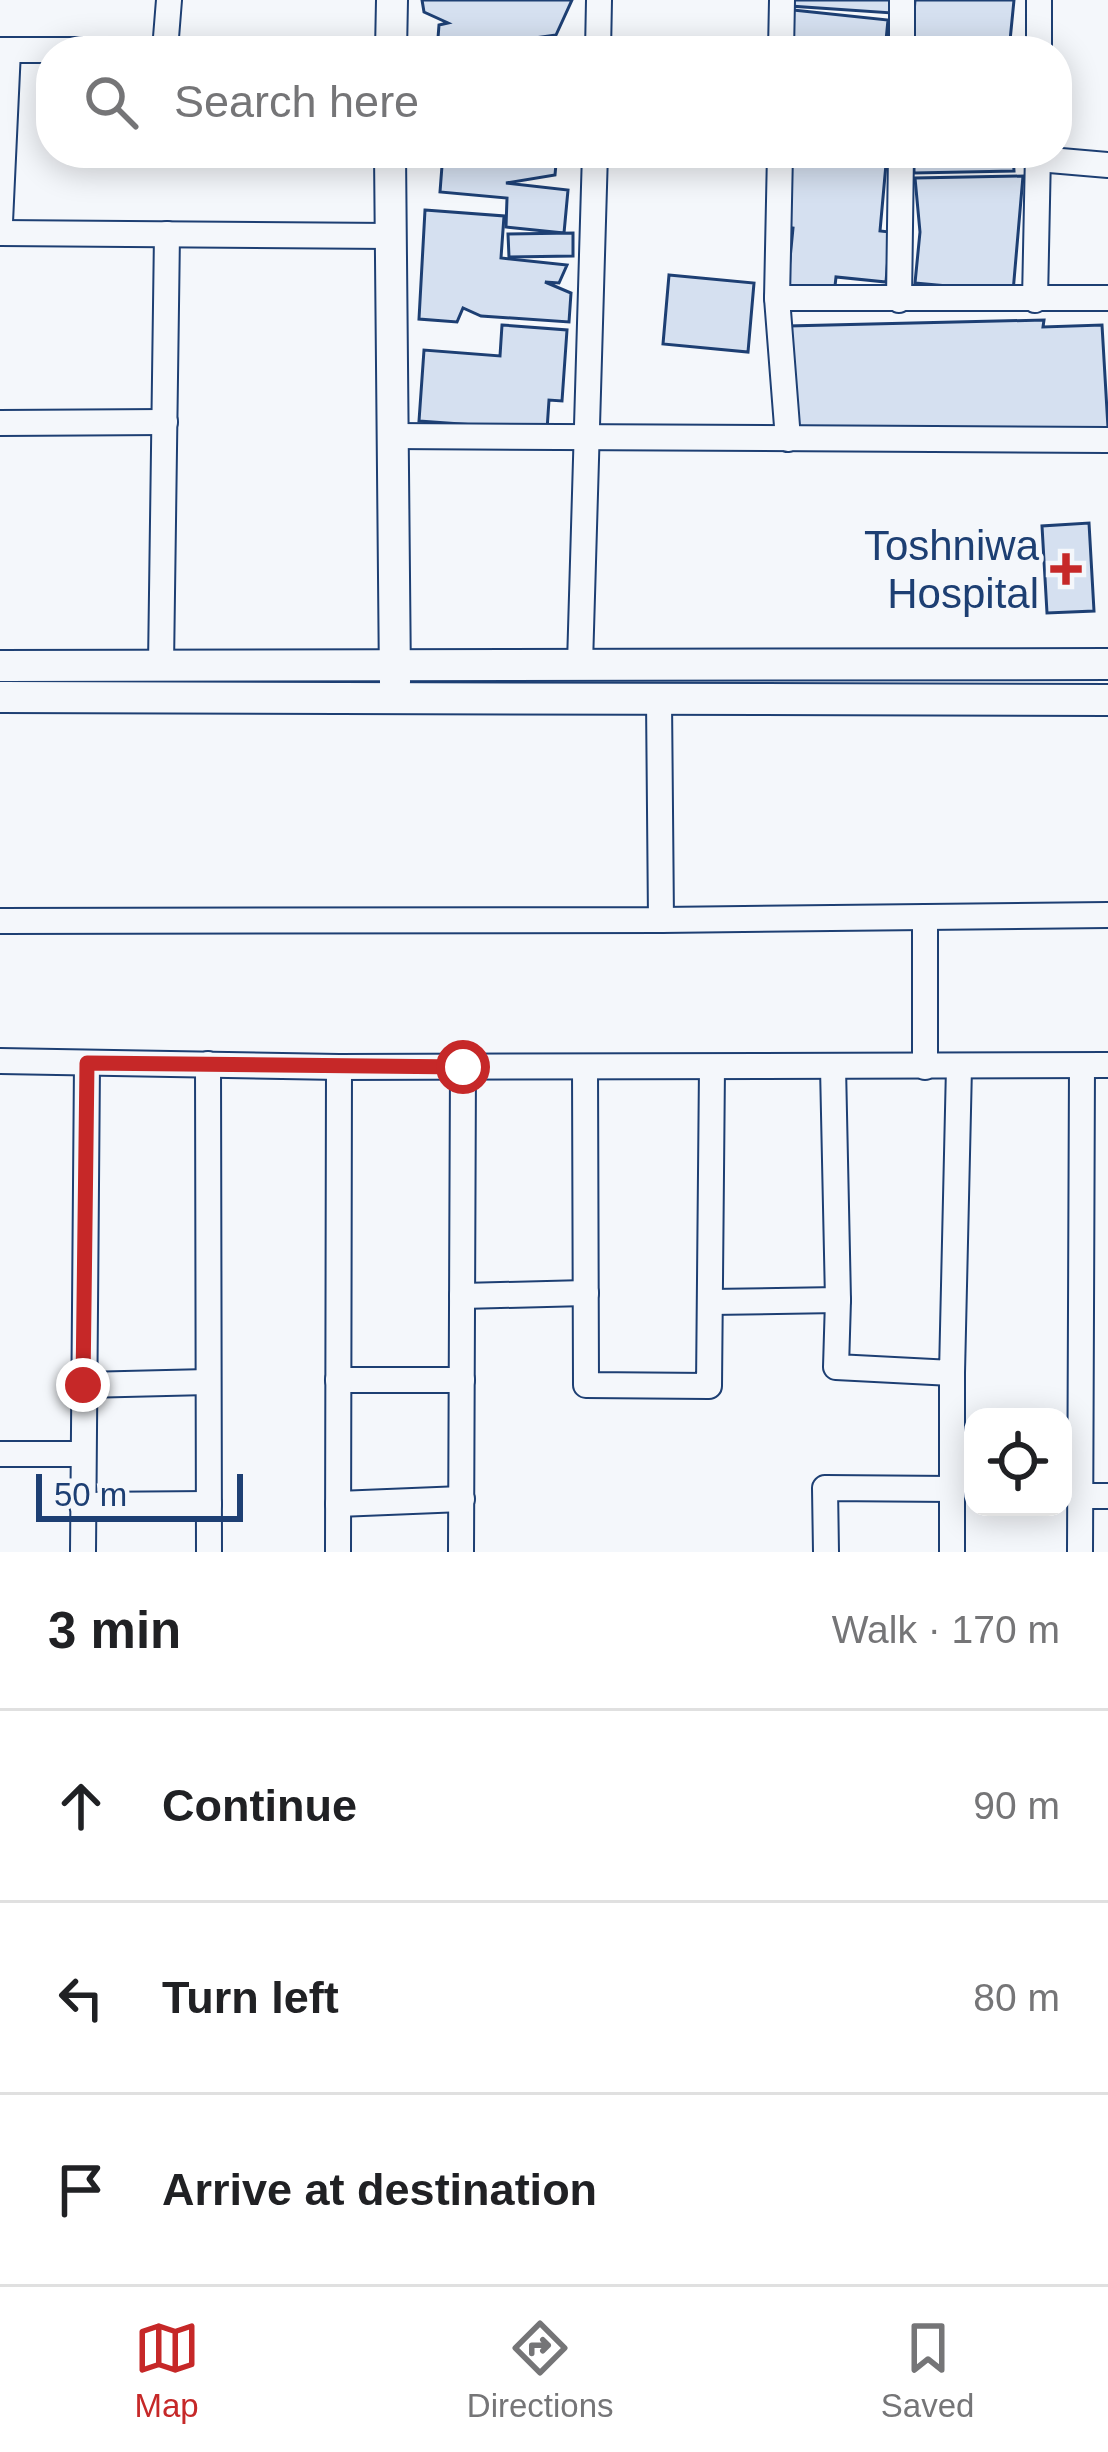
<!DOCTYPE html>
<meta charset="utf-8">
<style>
:root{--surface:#fff;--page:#f2f2f2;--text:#202124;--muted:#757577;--line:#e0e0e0;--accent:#c62828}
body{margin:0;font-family:Helvetica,sans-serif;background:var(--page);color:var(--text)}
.controls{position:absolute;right:36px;bottom:36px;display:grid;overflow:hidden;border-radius:24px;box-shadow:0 6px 30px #0003}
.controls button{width:108px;height:108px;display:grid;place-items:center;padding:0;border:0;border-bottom:3px solid var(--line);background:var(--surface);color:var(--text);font:60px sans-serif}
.scale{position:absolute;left:36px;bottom:30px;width:207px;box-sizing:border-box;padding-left:12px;border:6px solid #1d3f73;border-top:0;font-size:33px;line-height:42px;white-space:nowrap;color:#1d3f73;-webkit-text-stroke:9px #f4f7fb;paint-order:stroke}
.stop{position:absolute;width:36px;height:36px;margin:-27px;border:9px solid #c62828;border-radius:50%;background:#fff}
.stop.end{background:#c62828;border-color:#fff;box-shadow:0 3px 12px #0008}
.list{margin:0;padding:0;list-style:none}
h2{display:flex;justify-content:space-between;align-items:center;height:156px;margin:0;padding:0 48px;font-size:51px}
h2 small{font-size:39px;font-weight:400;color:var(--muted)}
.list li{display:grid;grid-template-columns:78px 1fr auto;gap:36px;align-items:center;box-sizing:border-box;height:192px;padding:0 48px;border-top:3px solid var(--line)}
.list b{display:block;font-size:45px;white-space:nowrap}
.list em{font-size:39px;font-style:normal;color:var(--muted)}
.icon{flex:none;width:66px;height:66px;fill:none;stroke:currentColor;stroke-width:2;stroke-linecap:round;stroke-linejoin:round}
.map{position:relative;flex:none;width:1108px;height:1552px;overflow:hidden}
.search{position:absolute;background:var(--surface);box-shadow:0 6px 30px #0003;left:36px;right:36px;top:36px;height:132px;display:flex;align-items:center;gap:30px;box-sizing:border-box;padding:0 42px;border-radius:48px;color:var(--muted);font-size:45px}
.sheet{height:732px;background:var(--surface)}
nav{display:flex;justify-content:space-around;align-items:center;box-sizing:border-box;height:168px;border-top:3px solid var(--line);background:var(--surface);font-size:33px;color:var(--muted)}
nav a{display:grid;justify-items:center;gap:6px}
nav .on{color:var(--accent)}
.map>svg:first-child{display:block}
.building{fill:#d5e0f0;stroke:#1d3f73;stroke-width:3}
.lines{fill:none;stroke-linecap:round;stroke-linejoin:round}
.minor-casing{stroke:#1d3f73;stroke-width:28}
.tertiary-casing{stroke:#1d3f73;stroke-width:34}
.minor{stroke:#f4f7fb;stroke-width:24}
.tertiary{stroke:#f4f7fb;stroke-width:30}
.route{stroke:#c62828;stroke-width:15}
.poi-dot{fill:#c62828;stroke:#f4f7fb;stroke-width:4.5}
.labels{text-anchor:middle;stroke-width:9;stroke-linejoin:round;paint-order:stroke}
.poi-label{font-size:42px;fill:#1d3f73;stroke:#f4f7fb;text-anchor:end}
</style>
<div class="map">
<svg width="1108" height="1552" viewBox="0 0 1108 1552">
<rect width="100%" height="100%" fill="#f4f7fb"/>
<g class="building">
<path d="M422 0H572L556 35 542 37 562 51H437L439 25 448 23 424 12Z"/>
<path d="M790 0H893L892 13 790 6Z"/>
<path d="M915 0H1014L1009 51H911Z"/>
<path d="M793 10 888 20 885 51H789Z"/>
<path d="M443 153H557L555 175 506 183 568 190 564 233 506 227 507 198 440 192Z"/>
<path d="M792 153H887L880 231 890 232 886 282 836 277 834 295 787 290 793 228 785 227Z"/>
<path d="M914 153H1013L1014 171 914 173Z"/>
<path d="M1023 176 1013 292 915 283 920 232 915 178Z"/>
<path d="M425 210 504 216 501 258 567 265 559 283 545 282 571 293 569 322 481 316 463 308 457 322 419 319Z"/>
<path d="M573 233V256L509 257 508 234Z"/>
<path d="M669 275 754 283 748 352 663 344Z"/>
<path d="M1044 320 1043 327 1102 325 1108 428 788 436V326Z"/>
<path d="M502 325 567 330 562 401 549 400 547 430 419 421 424 350 500 356Z"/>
<path d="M1089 523 1094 611 1047 613 1042 526Z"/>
</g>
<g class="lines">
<g class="minor-casing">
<g id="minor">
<path d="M0 50H391"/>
<path d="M165 50 169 0"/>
<path d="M598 51 599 0"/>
<path d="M781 51 782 0"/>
<path d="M902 51V0"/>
<path d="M1039 51V0"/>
<path d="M780 153 777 298 788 439"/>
<path d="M1038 159 1108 165"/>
<path d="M0 222 8 50"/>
<path d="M0 233 391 236"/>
<path d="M777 298H1108"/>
<path d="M899 300 901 153"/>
<path d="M1035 300 1038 153"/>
<path d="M0 423 165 422"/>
<path d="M393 436 1108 440"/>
<path d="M580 664 595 153"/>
<path d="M161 665 167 234"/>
<path d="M661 920 1108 915"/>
<path d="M0 921 661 920 659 700"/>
<path d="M0 1061 339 1067 1108 1065"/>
<path d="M208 1064 209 1552"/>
<path d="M585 1067 586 1385 709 1386 712 1067"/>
<path d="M925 1067V917"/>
<path d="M462 1296 586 1293"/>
<path d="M838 1300 836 1367 952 1373 959 1067"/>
<path d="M710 1302 838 1300 833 1067"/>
<path d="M338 1380H462"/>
<path d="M83 1385 208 1382"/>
<path d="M0 1454H82"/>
<path d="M1080 1496H1108"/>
<path d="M338 1504 462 1499"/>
<path d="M82 1505 209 1504"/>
<path d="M83 1552 87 1063"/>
<path d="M338 1552 339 1067"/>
<path d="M461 1552 463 1067"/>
<path d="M826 1552 825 1488 952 1489"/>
<path d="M952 1552V1373"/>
<path d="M1080 1552 1082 1066"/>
</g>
</g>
<g class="tertiary-casing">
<g id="tertiary">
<path d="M391 51 392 0"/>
<path d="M390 153 395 682"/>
<path d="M0 666 1108 664"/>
<path d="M0 697 1108 700"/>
</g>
</g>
<use href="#minor" class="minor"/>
<use href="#tertiary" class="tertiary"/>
</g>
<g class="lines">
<path class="route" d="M83 1385 87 1063 463 1067"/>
</g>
<path class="poi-dot" d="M1060 551h12v12h12v12h-12v12h-12v-12h-12v-12h12z"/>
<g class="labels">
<g class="poi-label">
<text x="1039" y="560">Toshniwa<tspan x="1039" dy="48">Hospital</tspan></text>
</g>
</g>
</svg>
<div class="controls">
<button><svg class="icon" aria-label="locate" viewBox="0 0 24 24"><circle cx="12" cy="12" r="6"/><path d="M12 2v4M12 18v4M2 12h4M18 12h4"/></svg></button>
</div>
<div class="scale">50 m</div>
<div class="stop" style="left:463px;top:1067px"></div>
<div class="stop end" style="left:83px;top:1385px"></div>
<div class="search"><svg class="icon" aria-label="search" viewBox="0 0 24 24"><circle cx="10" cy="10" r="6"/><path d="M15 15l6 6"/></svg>Search here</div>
</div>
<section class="sheet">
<h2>3 min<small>Walk · 170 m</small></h2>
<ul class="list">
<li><svg class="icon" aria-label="ahead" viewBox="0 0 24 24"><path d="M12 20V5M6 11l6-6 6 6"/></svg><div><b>Continue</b></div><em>90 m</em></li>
<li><svg class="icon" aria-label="left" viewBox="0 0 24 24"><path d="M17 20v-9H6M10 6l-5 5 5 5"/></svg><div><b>Turn left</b></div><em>80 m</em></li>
<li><svg class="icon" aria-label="arrive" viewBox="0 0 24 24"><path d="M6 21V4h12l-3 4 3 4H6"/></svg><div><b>Arrive at destination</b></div></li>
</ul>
</section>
<nav>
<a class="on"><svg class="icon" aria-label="map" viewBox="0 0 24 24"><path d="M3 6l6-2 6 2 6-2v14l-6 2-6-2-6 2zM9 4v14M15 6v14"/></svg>Map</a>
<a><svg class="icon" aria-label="directions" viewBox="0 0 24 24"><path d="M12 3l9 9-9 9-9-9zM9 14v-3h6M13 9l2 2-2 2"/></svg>Directions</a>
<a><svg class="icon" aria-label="saved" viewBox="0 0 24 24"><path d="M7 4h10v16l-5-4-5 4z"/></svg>Saved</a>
</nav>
